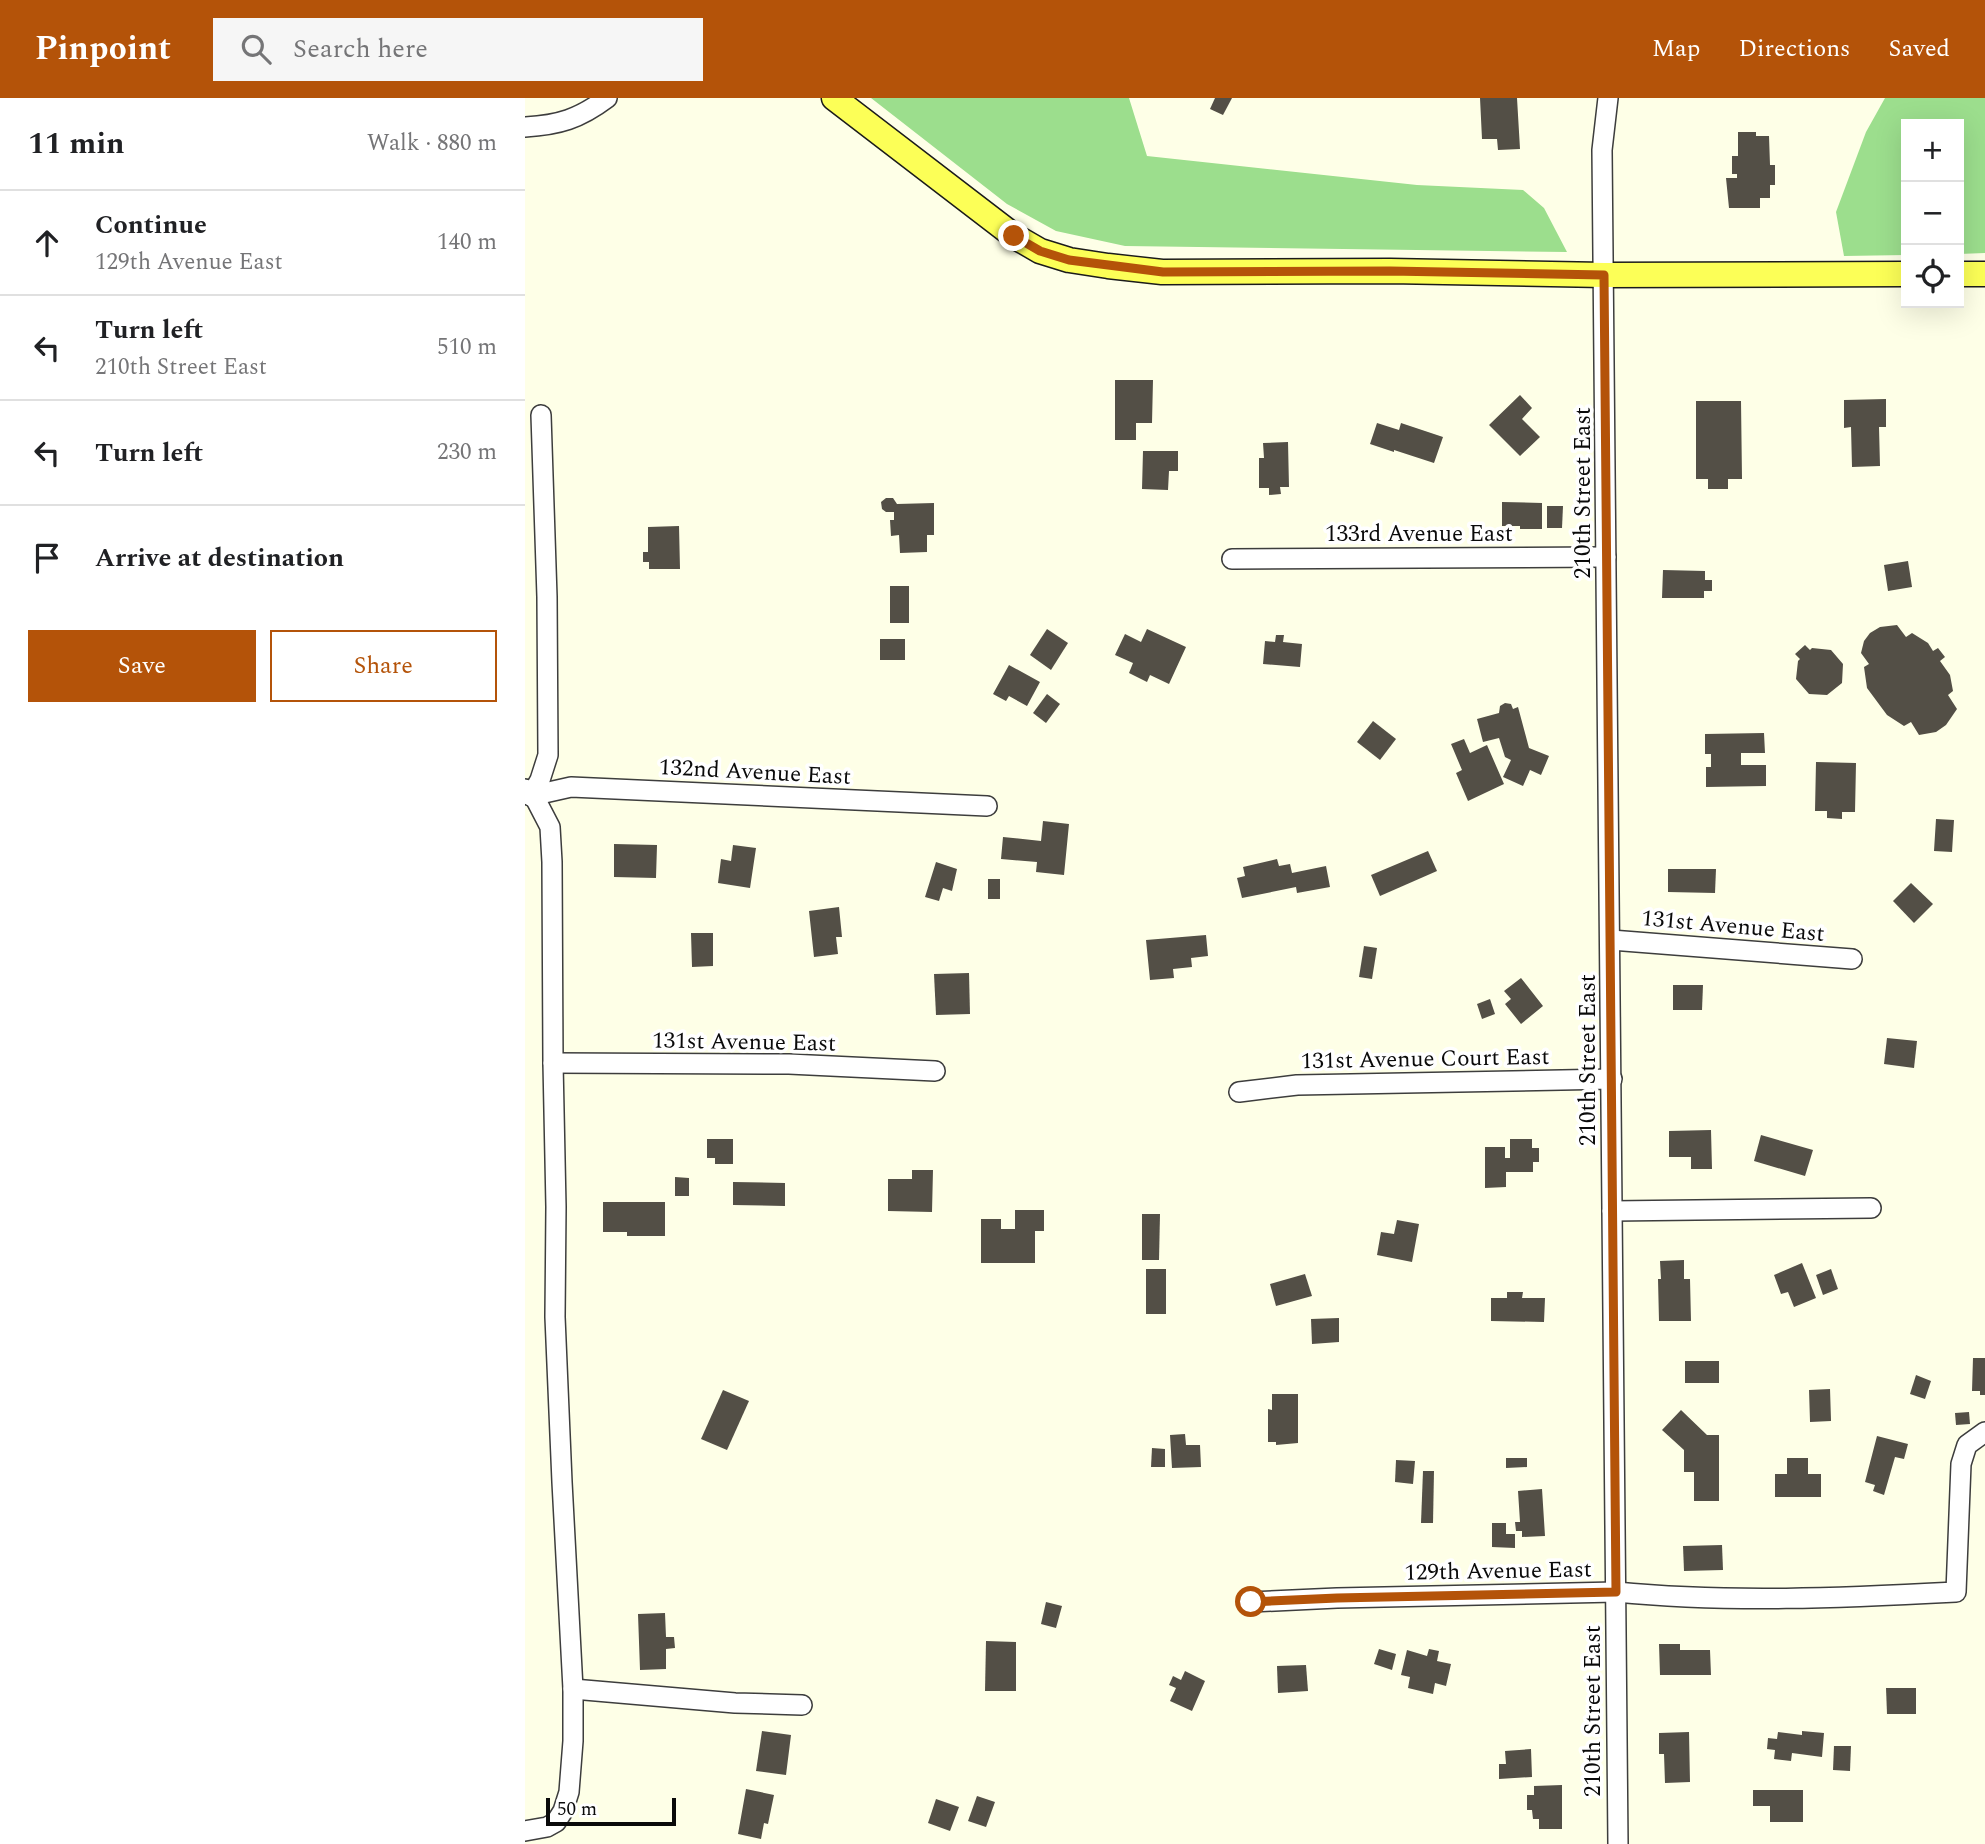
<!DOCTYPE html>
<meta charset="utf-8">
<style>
:root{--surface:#fff;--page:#f6f6f6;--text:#202124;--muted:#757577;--line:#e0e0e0;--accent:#b45309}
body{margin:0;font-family:Spectral,serif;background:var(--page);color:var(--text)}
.controls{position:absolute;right:21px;top:21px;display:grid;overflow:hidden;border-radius:0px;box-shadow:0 7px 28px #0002}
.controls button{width:63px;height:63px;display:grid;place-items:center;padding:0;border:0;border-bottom:2px solid var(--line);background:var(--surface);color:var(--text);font:35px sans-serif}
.scale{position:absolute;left:21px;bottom:18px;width:130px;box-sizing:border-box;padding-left:7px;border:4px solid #0a0a0a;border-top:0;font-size:19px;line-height:24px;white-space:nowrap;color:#0a0a0a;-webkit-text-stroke:5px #fff;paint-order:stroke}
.stop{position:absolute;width:21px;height:21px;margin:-16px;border:5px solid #b45309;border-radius:50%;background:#fff}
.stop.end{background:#b45309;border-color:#fff;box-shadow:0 2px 7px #0008}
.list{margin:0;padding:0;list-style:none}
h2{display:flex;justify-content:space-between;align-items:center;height:91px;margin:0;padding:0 28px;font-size:30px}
h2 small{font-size:23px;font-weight:400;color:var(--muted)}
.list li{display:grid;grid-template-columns:46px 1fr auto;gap:21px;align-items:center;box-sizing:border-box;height:105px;padding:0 28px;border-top:2px solid var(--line)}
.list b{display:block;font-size:26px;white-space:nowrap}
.list p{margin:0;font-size:23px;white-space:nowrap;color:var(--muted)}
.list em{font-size:23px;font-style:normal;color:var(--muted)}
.actions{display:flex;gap:14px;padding:21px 28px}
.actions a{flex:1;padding:16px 0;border:2px solid var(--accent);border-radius:0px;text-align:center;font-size:24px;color:var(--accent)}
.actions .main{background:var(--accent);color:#fff}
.icon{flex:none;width:38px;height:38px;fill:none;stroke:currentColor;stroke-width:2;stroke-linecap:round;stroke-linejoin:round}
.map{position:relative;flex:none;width:1460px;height:1746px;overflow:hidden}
header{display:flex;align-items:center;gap:42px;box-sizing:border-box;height:98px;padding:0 35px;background:var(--accent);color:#fff}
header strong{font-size:33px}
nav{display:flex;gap:38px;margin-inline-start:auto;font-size:24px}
.search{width:490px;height:63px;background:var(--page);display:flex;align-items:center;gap:18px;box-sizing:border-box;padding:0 24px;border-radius:0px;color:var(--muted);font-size:26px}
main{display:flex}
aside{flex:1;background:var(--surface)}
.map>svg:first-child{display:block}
.forest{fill:#9cde8d}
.building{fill:#534f46}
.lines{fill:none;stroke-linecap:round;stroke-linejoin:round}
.minor-casing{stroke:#3d3d3d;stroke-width:22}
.major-casing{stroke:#1b1b1b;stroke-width:27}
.minor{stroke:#fff;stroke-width:19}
.major{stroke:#fcff57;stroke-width:24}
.route{stroke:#b45309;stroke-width:9}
.labels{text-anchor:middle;stroke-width:7;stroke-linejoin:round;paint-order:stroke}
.street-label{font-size:23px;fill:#0a0a0a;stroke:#fff}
</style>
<header>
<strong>Pinpoint</strong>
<div class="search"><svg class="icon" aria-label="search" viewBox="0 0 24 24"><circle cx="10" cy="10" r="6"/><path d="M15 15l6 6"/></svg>Search here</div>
<nav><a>Map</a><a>Directions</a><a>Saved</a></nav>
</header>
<main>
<aside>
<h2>11 min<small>Walk · 880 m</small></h2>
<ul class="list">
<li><svg class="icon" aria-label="ahead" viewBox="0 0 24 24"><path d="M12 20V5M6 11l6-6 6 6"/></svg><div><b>Continue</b><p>129th Avenue East</p></div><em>140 m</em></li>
<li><svg class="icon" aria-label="left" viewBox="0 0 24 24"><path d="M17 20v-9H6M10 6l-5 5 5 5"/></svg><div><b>Turn left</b><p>210th Street East</p></div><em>510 m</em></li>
<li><svg class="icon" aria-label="left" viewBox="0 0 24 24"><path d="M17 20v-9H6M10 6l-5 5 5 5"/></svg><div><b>Turn left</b></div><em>230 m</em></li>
<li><svg class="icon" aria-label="arrive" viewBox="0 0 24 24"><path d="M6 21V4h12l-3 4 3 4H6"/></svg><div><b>Arrive at destination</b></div></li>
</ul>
<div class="actions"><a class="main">Save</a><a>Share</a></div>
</aside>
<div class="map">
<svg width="1460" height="1746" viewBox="0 0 1460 1746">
<rect width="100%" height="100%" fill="#feffe7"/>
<g class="forest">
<path d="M346 0H604L622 58 892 87 998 92 1019 110 1042 154 600 148 531 133 482 106Z"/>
<path d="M1360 0H1460V155L1434 156V26H1381V157L1319 158 1311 114 1341 34Z"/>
</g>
<g class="building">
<path d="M690 0H707L698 17 685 11Z"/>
<path d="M955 0H992L995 51 973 52 972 41H957Z"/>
<path d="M1213 34H1231V38H1244L1245 67H1250V87H1245V100H1235V110H1204L1201 80H1212V76H1207V58H1213Z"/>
<path d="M590 282H628L627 325H611V342H590Z"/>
<path d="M995 297 1007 310 997 321 1015 339 995 358 964 327Z"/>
<path d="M1361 301V329H1354L1355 368 1327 369 1326 329 1319 330V302Z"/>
<path d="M1171 303H1216L1217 381H1203V391H1183V381H1171Z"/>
<path d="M852 325 874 332 876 325 918 339 909 365 869 352V354L845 346Z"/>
<path d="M763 344 764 389H755L756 396 744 397V390H734V360H739L738 345Z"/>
<path d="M618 353H653V373H644L643 392 617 391Z"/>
<path d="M361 400H368L372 406 409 405V437H402V454L375 455 374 437 366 438 365 422H369V414H361L357 411 356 404Z"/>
<path d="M977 404 1017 405V431H995V428H977Z"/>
<path d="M1022 408H1038L1037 430H1022Z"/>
<path d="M154 428 155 471H124V464H118V454H123V429Z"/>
<path d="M1383 463 1387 489 1363 493 1359 467Z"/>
<path d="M1138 472 1180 473V482H1187V493H1179V500H1137Z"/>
<rect x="365" y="488" width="19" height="37"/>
<path d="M1372 527 1381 539 1387 535 1403 545 1408 553 1413 550 1420 559 1415 563 1425 577 1428 593 1423 597 1432 611 1421 627 1411 634 1394 637 1386 624 1379 628 1362 617 1342 590 1339 569 1344 566 1336 555 1339 543 1345 535 1355 529Z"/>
<path d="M522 531 543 545 526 572 505 557Z"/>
<path d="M622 531 661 549 644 586 625 577 622 584 604 575 608 565 590 557 600 536 616 544Z"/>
<path d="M751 537H759L758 544 777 546 775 569 738 566 740 543 750 544Z"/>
<rect x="355" y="541" width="25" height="21"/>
<path d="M1280 547 1285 552 1287 550 1306 552 1318 566 1317 585 1302 597 1284 596 1271 581 1273 563 1275 561 1270 556Z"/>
<path d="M484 567 515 584 502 608 484 598 481 603 468 596Z"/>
<path d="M522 596 535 606 521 625 508 615Z"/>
<path d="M980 605 986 606 988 611 993 609 1004 650 1024 658 1016 677 1005 672 998 688 978 679 986 662 980 659 974 640 958 644 952 621 974 615 975 608Z"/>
<path d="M848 623 871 641 855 662 832 644Z"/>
<path d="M1239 635 1240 655H1216V667H1241V688L1181 689V669H1186V656H1180V636Z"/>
<path d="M939 641 945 655 962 647 979 686 943 703 931 675 937 672 926 646Z"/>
<path d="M1291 664 1331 665 1330 714H1317V721L1302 720V713H1290Z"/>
<path d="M1411 721 1429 722 1427 754 1409 753Z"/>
<path d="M518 723 544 726 539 777 511 774 512 764 476 761 478 739 516 743Z"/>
<path d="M89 746 132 747 131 780 89 779Z"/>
<path d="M208 747 231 750 225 790 193 785 196 761 206 763Z"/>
<path d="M903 753 912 773 855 798 846 777Z"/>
<path d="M752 761 754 768 765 766 767 775 801 768 805 789 772 795 771 789 717 800 712 780 720 778 718 769Z"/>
<path d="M411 764 432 771 427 793 418 790 414 803 400 799Z"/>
<path d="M1143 771H1191L1190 795 1143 794Z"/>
<rect x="463" y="781" width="12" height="20"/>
<path d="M1386 785 1408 806 1389 825 1368 803Z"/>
<path d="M314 809 317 839H311L313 856 289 859 284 813Z"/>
<path d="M166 835H188V868L167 869Z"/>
<path d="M681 837 683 858 666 860 667 869 648 871 649 880 625 882 621 842Z"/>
<path d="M839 848 852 850 847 881 834 879Z"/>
<path d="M444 875 445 916 411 917 409 876Z"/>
<path d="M996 880 1018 908 996 926 980 906 986 901 979 893Z"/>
<path d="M1148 887H1178L1177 912H1148Z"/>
<path d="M965 901 970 916 957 921 952 906Z"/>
<path d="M1362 940 1392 943 1389 970 1359 966Z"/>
<path d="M1186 1032 1187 1071H1166V1059H1144V1033Z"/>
<path d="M1236 1037 1288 1052 1280 1078 1229 1063Z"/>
<path d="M182 1041H208V1066H190V1060H182Z"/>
<path d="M985 1041H1007V1050H1014V1064H1008V1074H981V1089L960 1090V1049H980V1060H985Z"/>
<path d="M387 1072H408L407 1114 363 1113V1081H387Z"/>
<path d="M150 1079 164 1080V1098H150Z"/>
<path d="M208 1084 260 1085V1108L208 1107Z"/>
<path d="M78 1104H140V1138H102V1134H78Z"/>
<path d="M490 1112H519V1133H510V1165H456V1121H476V1131H490Z"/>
<path d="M617 1116H635L634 1162H617Z"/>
<path d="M872 1122 894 1126 887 1164 852 1157 856 1134 869 1136Z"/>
<path d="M1159 1162V1181H1165L1166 1223H1134L1133 1181H1136L1135 1163Z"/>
<path d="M1277 1165 1291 1200 1269 1209 1263 1194 1256 1196 1249 1177Z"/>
<rect x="621" y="1171" width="20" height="45"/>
<path d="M1306 1171 1313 1191 1298 1197 1291 1177Z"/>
<path d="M780 1176 787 1198 751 1208 745 1186Z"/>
<path d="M982 1194H998L997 1200H1020L1019 1224 966 1223V1200H982Z"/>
<path d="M814 1220V1244L787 1246 786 1221Z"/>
<path d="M1448 1260H1460V1297H1455V1293H1447Z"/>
<rect x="1160" y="1263" width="34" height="22"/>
<path d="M1391 1277 1406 1283 1400 1301 1385 1296Z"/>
<path d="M1305 1291 1306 1323 1285 1324 1284 1292Z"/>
<path d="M198 1292 224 1303 202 1352 176 1341Z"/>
<path d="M747 1296H773V1345L751 1347V1344H743V1311L747 1312Z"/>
<path d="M1156 1312 1182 1337H1194V1403H1169V1374H1159V1352L1137 1332Z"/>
<path d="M1444 1314 1445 1326 1431 1327 1430 1315Z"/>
<path d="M660 1336 661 1347H675L676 1369 647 1370 645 1337Z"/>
<path d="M1352 1338 1383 1346 1379 1361 1370 1359 1359 1397 1348 1393 1350 1387 1340 1384Z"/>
<path d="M627 1350 640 1351V1369H626Z"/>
<path d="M981 1360H1002V1369L981 1370Z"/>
<path d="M1262 1360H1283V1376H1296V1399H1250V1376H1262Z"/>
<path d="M871 1362 890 1363 888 1386 870 1384Z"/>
<path d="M898 1373H909L908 1425H896Z"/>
<path d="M1017 1391 1020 1438 997 1439V1433H991L990 1424H995L993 1393Z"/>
<path d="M967 1425H981V1436H990V1450L967 1449Z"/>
<path d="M1197 1447 1198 1472 1159 1473 1158 1448Z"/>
<path d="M521 1504 537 1508 531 1530 516 1526Z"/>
<path d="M140 1515 141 1539H149L150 1550 141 1551V1571L115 1572 113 1516Z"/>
<path d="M461 1543 491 1544V1593H460Z"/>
<path d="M1134 1546H1155V1552H1185L1186 1577H1135Z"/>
<path d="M854 1551 871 1556 867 1572 849 1566Z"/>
<path d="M904 1551 914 1553 912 1563 926 1566 921 1588 910 1585 908 1596 883 1590 885 1579 876 1577 882 1552 902 1558Z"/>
<path d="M781 1567 783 1593 753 1595 752 1568Z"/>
<path d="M660 1573 680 1583 667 1613 645 1603 651 1590 644 1587 648 1578 656 1582Z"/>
<path d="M1361 1590H1391V1616H1362Z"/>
<path d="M237 1633 266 1637 261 1677 231 1673Z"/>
<path d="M1277 1633 1299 1635 1297 1659 1267 1655 1266 1663 1249 1661 1250 1652 1242 1651 1243 1640 1252 1641 1253 1634 1277 1637Z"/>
<path d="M1164 1634 1165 1684 1140 1685 1139 1656H1134V1635Z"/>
<path d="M1309 1648H1326L1325 1673 1308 1672Z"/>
<path d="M1006 1651 1007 1679 974 1681V1666H981L980 1653Z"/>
<path d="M1037 1687V1731H1014V1721H1008L1007 1712H1002V1697H1009V1688Z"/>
<path d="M221 1691 249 1697 243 1726 239 1725 236 1741 213 1736Z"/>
<path d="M1228 1692H1278V1724H1245V1708H1228Z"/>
<path d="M452 1698 470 1704 461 1729 443 1723Z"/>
<path d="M411 1701 434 1709 425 1733 403 1725Z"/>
</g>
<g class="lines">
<g class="minor-casing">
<g id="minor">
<path d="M1083 0 1077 52 1093 1746"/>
<path d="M0 29C34 27 54 21 82 0"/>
<path d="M707 461 1081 459"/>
<path d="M0 691 11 702 25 729 27 764 28 965 31 1109 30 1219 37 1384 48 1591V1643L44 1694 38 1713 31 1724 22 1729 0 1733"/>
<path d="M6 698 46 689 462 708"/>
<path d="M6 698 15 682 23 657 22 499 16 317"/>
<path d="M1086 842 1327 861"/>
<path d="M28 965 264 966 410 973"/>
<path d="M714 994 772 987 1087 981"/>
<path d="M1087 1113 1346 1110"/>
<path d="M726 1504 812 1500 1091 1494C1204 1505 1318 1500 1431 1494L1436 1366 1442 1347 1460 1334"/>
<path d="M48 1591 210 1605 277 1607"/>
</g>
</g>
<g class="major-casing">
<g id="major">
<path d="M309 0 489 138 515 153 544 162 583 168 637 174 865 173 1079 177 1381 176"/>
<path d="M1434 176H1460"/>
</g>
</g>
<use href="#minor" class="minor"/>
<use href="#major" class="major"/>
</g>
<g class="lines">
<path class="route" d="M489 138 515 153 544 162 638 174 865 173 1079 177 1091 1494 812 1500 726 1504"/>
</g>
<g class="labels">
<g class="street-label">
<text transform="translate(1057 395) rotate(-90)" y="8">210th Street East</text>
<text x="894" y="443">133rd Avenue East</text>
<text transform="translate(230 673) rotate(3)" y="8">132nd Avenue East</text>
<text transform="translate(1208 827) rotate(5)" y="8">131st Avenue East</text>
<text transform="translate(219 943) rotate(1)" y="8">131st Avenue East</text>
<text transform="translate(900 960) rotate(-1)" y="8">131st Avenue Court East</text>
<text transform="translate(1062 962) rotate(-90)" y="8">210th Street East</text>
<text transform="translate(973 1472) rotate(-1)" y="8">129th Avenue East</text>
<text transform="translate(1067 1613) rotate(-90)" y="8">210th Street East</text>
</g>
</g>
</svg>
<div class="controls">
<button>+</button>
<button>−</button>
<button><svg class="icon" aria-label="locate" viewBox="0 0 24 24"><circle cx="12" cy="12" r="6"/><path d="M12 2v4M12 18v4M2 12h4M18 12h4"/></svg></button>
</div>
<div class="scale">50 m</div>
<div class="stop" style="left:726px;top:1504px"></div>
<div class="stop end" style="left:489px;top:138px"></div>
</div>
</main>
